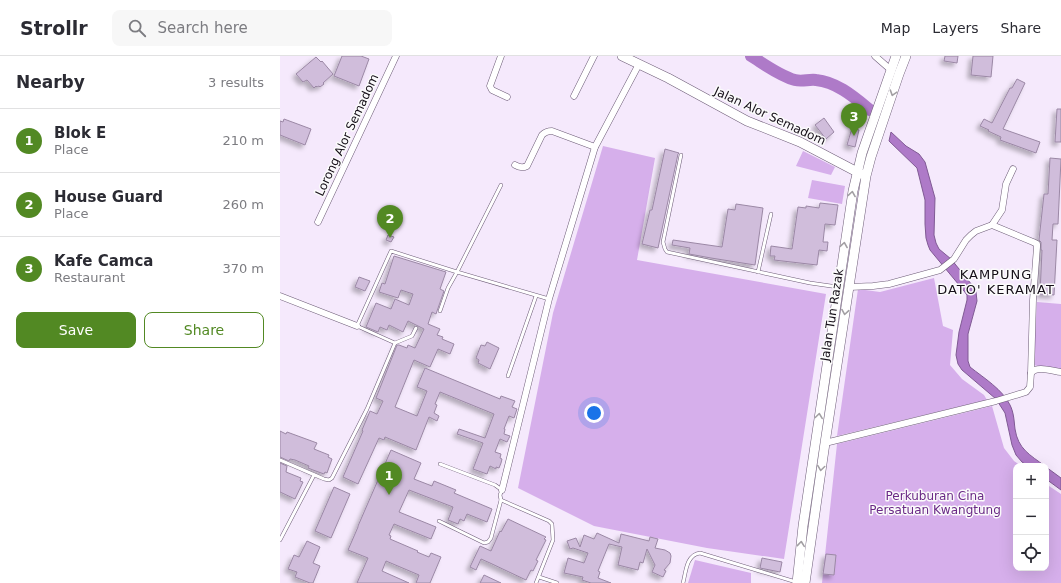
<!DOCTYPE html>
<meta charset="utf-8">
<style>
:root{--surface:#fff;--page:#f7f7f7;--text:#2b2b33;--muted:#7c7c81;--line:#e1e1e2;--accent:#528923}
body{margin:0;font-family:"DejaVu Sans",sans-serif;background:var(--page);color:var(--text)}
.controls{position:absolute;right:12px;bottom:12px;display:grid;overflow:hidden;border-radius:8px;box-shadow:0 4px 16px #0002}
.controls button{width:36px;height:36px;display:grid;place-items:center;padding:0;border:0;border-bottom:1px solid var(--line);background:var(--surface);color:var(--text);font:20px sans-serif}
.you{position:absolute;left:314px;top:357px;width:14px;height:14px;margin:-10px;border:3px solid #fff;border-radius:50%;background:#1a73e8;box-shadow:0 0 0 6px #1a73e833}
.badge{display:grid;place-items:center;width:26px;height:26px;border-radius:50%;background:var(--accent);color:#fff;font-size:13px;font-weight:700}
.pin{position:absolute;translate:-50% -33px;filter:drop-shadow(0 1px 2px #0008)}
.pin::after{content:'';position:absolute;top:21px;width:14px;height:12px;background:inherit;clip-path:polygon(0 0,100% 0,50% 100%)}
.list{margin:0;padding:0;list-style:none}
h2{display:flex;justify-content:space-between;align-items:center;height:52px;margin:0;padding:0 16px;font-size:17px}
h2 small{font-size:13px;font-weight:400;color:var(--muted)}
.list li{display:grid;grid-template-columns:26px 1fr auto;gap:12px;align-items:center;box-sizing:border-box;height:64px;padding:0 16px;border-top:1px solid var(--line)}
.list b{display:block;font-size:15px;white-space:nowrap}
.list p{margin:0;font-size:13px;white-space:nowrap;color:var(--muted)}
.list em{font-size:13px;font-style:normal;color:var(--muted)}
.actions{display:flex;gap:8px;padding:12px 16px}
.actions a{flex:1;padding:9px 0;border:1px solid var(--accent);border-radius:8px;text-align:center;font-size:14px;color:var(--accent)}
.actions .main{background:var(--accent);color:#fff}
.icon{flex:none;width:22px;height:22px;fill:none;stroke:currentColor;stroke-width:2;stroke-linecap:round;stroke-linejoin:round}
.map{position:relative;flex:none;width:781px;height:527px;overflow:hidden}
header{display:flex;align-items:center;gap:24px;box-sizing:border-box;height:56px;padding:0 20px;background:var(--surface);border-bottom:1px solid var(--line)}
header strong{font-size:19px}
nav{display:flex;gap:22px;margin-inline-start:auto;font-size:14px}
.search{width:280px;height:36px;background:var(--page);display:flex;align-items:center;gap:10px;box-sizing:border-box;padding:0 14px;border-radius:8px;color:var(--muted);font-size:15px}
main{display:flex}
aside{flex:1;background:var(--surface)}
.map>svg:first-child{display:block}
.green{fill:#d6afeb}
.water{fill:#ae7ac8;stroke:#805a94}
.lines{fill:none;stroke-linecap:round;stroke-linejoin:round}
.river{stroke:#ae7ac8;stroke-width:12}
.building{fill:#d0bddb;stroke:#9b88a5;filter:url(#shadow)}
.lane-casing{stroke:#6d5c77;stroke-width:4}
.street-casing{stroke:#6d5c77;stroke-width:7}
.secondary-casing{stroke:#6d5c77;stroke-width:10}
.lane{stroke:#fff;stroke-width:3}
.street{stroke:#fff;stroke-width:6}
.secondary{stroke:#fff;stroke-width:9}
.oneway{stroke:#a29fa3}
.labels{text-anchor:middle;stroke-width:3;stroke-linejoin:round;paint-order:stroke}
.street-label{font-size:12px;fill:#160f19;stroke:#fbfbfb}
.park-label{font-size:12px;fill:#6a2986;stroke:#fbfbfb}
.neighbourhood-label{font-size:13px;letter-spacing:1px;fill:#160f19;stroke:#fbfbfb}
</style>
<header>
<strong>Strollr</strong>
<div class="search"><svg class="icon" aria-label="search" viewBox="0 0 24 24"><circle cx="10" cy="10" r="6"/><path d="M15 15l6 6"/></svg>Search here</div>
<nav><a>Map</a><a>Layers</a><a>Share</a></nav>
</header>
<main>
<aside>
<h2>Nearby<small>3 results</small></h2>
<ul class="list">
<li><span class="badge">1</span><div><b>Blok E</b><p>Place</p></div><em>210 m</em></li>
<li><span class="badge">2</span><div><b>House Guard</b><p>Place</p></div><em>260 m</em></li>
<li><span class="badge">3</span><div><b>Kafe Camca</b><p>Restaurant</p></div><em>370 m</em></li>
</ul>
<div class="actions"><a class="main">Save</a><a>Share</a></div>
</aside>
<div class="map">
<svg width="781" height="527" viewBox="0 0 781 527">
<defs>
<filter id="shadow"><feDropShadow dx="-3.5" dy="3.5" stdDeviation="2" flood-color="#0004"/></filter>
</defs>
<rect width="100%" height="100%" fill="#f5e9fc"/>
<g class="green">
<path d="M323 90 375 102 357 204 546 238 504 503 427 492 314 470 238 432 273 257Z"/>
<path d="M523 95 555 111 551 119 516 110Z"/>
<path d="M532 124 565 130 562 148 528 142Z"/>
<path d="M654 222 663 270 673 274 670 309 682 323 704 339 707 344 557 380 578 233 600 236Z"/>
<path d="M757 246 781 248V314L753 309Z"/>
<path d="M712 350 724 392 734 405 741 410H736V512H766V428L781 438V527H542L557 388Z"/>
<path d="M415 504 471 517V527H408Z"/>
</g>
<g class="water">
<path d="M611 76 626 90 639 98 645 106 655 142 654 179 656 187 659 193 671 203 692 229 696 236 697 245 688 278V305L690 311C704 322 723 334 730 349 734 357 734 365 735 373 738 393 750 399 765 410H748L742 406 736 399 732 389 725 357 716 343 682 314 678 308 676 299 679 276 687 244V239L684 235 650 194 648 189 646 182 645 168V144L637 112 609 85Z"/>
<path d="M766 411 781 422V434L766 423Z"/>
</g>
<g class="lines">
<path class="river" d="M471 0C484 8 500 20 515 24 522 26 529 23 536 24 557 26 574 41 590 54"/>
</g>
<g class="building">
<path d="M62 0H81L89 3 79 30 54 20Z"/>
<path d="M665 0H678L677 7 664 5Z"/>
<path d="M693 0H713L711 21 691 19Z"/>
<path d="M36 1 41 6 42 5 53 18 43 27 44 28 40 31 39 30 37 31 36 30 34 32 27 24 23 26 16 18Z"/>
<path d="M737 23 745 27 723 73 760 86 756 97 720 84 721 81 708 75 709 74 700 70 704 63 712 67 730 32H732Z"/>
<path d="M777 53H781V86H775Z"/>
<path d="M544 62 554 76 546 83 535 69Z"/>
<path d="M4 63 31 73 25 89 0 79V65L3 66Z"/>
<path d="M572 72 579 74 575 91 567 89Z"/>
<path d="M385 93 399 97 398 98 378 192 362 188 370 154H372Z"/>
<path d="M770 102 781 103 778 168H773L772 184H777L774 239 760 238 762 194H761V186L759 184 764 138H768Z"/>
<path d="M540 147 558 149 555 169 545 168 543 186H548L547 195 539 194 537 209 494 204 495 200H490L491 190 512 193 518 151 526 152V150L539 152Z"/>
<path d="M456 148 483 152 475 209 431 202 409 198 410 192 392 189 393 184 442 191 448 153 455 154Z"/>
<path d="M108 179 114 181 111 186 106 184Z"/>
<path d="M114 200 166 216 160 233 164 235 156 258 152 256 148 268 160 273 157 279 163 281 162 283 174 288 170 298 158 293 150 311 134 304 115 351 137 360 147 335 137 331 145 312 220 343 221 340 235 345 232 351 237 353 234 362 229 360 224 373H225L224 378 230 380 227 386 220 383 215 396 221 398 220 402 222 403 221 407 219 412 216 411V413L210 410 207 418 193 413 203 387 177 378 179 373 205 382 214 358 160 336 155 348 157 349 154 357 159 360 157 365 149 361 136 394 105 381 104 384 99 382 78 428 63 421 83 375 82 374 90 355 97 358 103 345 96 342 117 289H119L127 292 128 289 135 292 144 273 128 265 123 276 109 269 107 274 100 271 98 276 86 271 96 247 111 253 115 243 129 249 133 238 121 234 118 242 99 236 102 227 105 228Z"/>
<path d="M79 221 90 225 85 235 75 231Z"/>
<path d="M207 286 219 292 210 313 198 307 199 304 196 302 201 289 205 290Z"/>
<path d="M0 375 6 378 7 376 37 387 34 393 49 399 48 401 52 403 47 417 45 416 44 418 33 414 28 412 29 410 15 404 10 403 9 405 0 401Z"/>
<path d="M111 394 141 407 134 423 152 430 154 425 176 434 174 437 212 453 207 466 187 458 184 465 180 463 178 468 168 464 173 451 129 434 119 456 156 471 151 483 114 468 109 479 111 480 110 483 138 495 137 496 149 501 151 497 161 501 150 527H136L139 519 106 505 102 515 129 527H77L88 502 68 494 78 471V470Z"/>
<path d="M0 407 7 410 6 416 21 422 20 425 23 426 15 443 0 436Z"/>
<path d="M54 431 70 438 51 482 35 475Z"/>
<path d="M228 463 266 481 264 483 266 484 256 504 258 505 253 515 251 514 246 524 210 507 201 503 196 514 190 511 200 490 211 495 220 475 221 476Z"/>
<path d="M317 477 339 487 341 478 369 485 370 481 378 483 375 492 385 494 390 497 391 500 390 507 384 514 386 515 383 521 372 516 375 509 367 493 363 507 360 506 358 514 338 509 342 491 329 488 318 515 320 516 318 522 331 527H311L302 524 303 521 284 517 288 502 304 507 308 497 293 492 290 493 287 485 296 482 300 491 304 479 314 483Z"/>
<path d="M27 485 40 491 33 507 40 510 33 527H30L15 521 17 516 8 513 14 499 19 501Z"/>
<path d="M546 498 556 499 554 519 543 518Z"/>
<path d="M482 502 502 506 500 516 480 512Z"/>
<path d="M204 519 221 527H200Z"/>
</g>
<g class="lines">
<g class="lane-casing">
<g id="lane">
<path d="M401 99 383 186 385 193 387 196 530 227 558 231"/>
<path d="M478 216 491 158"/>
<path d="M160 255 168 232 177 216 221 129"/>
<path d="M136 272 132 280 115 287 77 270 111 195 177 216 269 243"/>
<path d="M228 320 256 240"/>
<path d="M0 404 44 423 49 424 52 422 87 353 115 287"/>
<path d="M221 444 269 465 272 468 273 484 256 527"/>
<path d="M159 465 204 487 208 486 211 482 221 444 220 439 222 434 215 429 160 408"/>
<path d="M0 484 34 419"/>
<path d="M259 521 277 527"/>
<path d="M403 527C406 516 406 499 420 497L516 526"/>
</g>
</g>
<g class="street-casing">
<g id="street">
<path d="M221 0 210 30 212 34 227 41"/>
<path d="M595 0 611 14"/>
<path d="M294 40 314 0"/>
<path d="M235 109C240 112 243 112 247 110L262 79C265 76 267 75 272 75L315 91"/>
<path d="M38 166 116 0"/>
<path d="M569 231 593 230 609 228 660 214 674 203 686 184 691 179 696 175 712 169 722 154 726 128 733 113"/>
<path d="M0 240 77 270"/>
<path d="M751 317C757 309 772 315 781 316"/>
<path d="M545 387 716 345 746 336 750 331 751 317 753 244 757 191V188L753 186 712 169"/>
<path d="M222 434 269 243 315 91 359 8"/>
</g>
</g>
<g class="secondary-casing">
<g id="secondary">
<path d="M342 0 388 22 467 65 520 86 581 118"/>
<path d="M517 527 523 470 573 135 582 97 616 0"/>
<path d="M525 527 545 387 586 120 591 101 619 18 626 0"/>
</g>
</g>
<use href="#lane" class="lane"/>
<use href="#street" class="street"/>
<use href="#secondary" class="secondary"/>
</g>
<defs><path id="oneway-chevron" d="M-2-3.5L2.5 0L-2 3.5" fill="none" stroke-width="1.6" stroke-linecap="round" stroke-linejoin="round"/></defs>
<g class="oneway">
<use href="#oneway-chevron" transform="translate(613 37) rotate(108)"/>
<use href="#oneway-chevron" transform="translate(572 138) rotate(-81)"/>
<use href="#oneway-chevron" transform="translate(564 189) rotate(-81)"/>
<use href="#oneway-chevron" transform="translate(565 256) rotate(99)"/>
<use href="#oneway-chevron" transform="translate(539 360) rotate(-82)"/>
<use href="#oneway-chevron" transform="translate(541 412) rotate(98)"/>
<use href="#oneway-chevron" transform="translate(521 488) rotate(-84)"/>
</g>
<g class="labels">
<g class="street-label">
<text transform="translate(490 60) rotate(25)" y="4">Jalan Alor Semadom</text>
<text transform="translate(67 79) rotate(-65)" y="4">Lorong Alor Semadom</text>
<text transform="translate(552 259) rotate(-81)" y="4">Jalan Tun Razak</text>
</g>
<g class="park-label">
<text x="655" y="444">Perkuburan Cina<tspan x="655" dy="14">Persatuan Kwangtung</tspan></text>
</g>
<g class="neighbourhood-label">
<text x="716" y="223">KAMPUNG<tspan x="716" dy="15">DATO' KERAMAT</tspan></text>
</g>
</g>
</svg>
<div class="controls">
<button>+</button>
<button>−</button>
<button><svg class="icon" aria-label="locate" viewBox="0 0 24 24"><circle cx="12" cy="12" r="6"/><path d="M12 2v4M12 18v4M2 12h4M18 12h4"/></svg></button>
</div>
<div class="you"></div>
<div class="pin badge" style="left:109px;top:439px">1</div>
<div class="pin badge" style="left:110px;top:182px">2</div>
<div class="pin badge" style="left:574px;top:80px">3</div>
</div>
</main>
